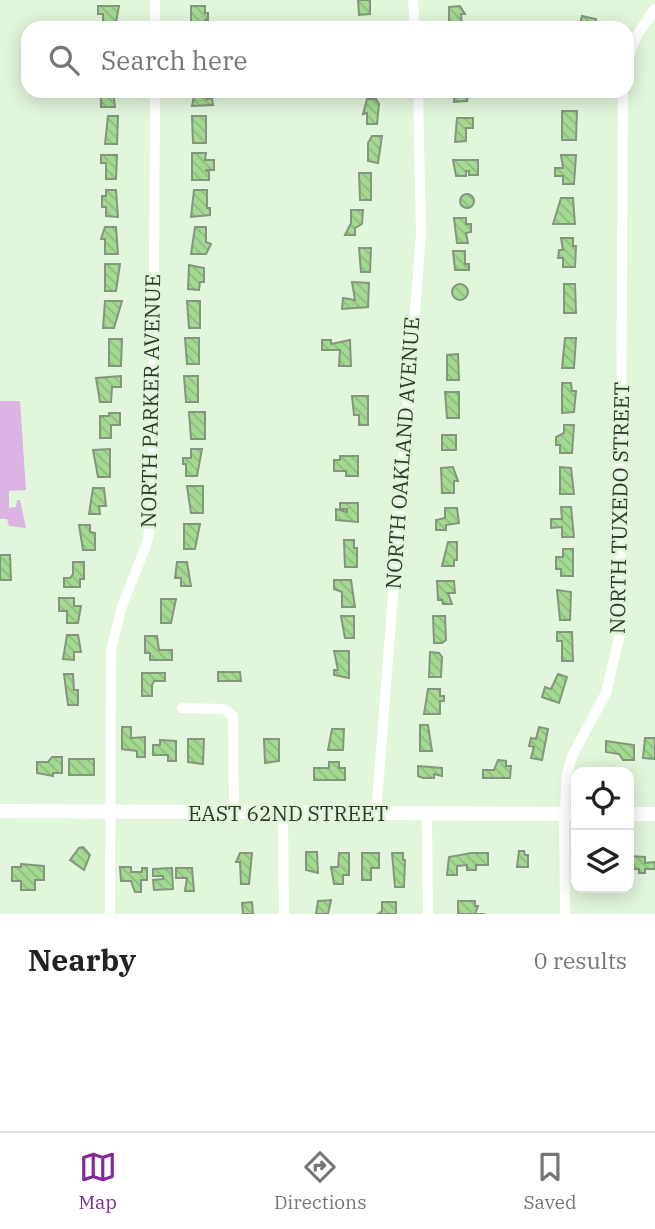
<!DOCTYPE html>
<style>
:root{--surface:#fff;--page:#f2f2f2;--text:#222;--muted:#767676;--line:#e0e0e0;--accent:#832996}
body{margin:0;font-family:"IBM Plex Serif",serif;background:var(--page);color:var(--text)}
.controls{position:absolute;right:21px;bottom:21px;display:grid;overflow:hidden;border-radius:14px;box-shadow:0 4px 18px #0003}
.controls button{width:63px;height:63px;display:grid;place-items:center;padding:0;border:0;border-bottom:2px solid var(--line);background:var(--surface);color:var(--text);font:35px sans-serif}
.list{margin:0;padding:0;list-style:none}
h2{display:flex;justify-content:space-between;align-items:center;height:91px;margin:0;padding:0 28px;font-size:30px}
h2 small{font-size:23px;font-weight:400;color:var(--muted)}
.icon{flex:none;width:38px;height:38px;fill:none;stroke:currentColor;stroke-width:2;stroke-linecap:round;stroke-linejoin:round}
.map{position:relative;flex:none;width:655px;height:914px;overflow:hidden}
.search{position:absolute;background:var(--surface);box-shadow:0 4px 18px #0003;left:21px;right:21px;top:21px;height:77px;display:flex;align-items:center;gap:18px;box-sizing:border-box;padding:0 24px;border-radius:21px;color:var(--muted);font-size:26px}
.sheet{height:217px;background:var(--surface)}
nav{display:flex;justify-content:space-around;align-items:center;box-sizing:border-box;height:98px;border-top:2px solid var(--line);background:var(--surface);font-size:19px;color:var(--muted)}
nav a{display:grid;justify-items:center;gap:4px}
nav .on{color:var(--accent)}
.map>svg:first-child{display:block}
.green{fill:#dbb4e4}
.building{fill:url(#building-back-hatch);stroke:#84967e;stroke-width:2}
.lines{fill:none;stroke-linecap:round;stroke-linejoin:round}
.street{stroke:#fff;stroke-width:10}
.secondary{stroke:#fff;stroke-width:14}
.labels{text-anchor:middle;stroke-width:6;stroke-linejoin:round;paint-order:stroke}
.street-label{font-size:21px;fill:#2f372d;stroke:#e2f6dc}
</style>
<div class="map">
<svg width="655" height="914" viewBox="0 0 655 914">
<defs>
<pattern id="building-back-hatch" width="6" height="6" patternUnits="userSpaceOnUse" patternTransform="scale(1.75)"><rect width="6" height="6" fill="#a3da91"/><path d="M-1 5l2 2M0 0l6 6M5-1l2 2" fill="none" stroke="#8dbc7d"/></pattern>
</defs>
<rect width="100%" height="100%" fill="#e2f6dc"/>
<path class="green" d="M0 401H20L26 490 9 491V508L16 507 17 500H20L26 528 9 526 7 519H0Z"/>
<g class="building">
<path d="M358 0H370V14L359 15Z"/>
<path d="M98 6H119L115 28H103V14H98Z"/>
<path d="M191 6H205V13H208V20H205L202 28H191Z"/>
<path d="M460 6 465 14H461L462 27 449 28V7Z"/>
<path d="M582 16 596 19 594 28H579Z"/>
<path d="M101 91H113L115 107H101Z"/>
<path d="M195 91H207V99L212 98 213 105 192 106Z"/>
<path d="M455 91H469L467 101 454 102Z"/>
<path d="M367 99H376L379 104 377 124H367V113L363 114Z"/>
<path d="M562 111H577L576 140H562Z"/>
<path d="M108 116H118L117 144H105Z"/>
<path d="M192 116H206V143H193Z"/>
<path d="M457 118H473V128H466V141L455 142Z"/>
<path d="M372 136H382L378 163 368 161V143Z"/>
<path d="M192 153H206L205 160H214V170H205L209 172V180H192Z"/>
<path d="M101 155H117L116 179H106V163H101Z"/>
<path d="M561 155H576L574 184H563V176H555V168H563Z"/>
<path d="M453 160H478V175H469V171H466V176H456Z"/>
<path d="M359 173H371V200H360Z"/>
<path d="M106 190H116L118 217 106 216V207H102V196H106Z"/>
<path d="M194 190H207V208H210V215L191 217Z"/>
<circle cx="467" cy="201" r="7"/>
<path d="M561 198H573L575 224H553Z"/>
<path d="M351 210H363L362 224 355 228V235H345L351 223Z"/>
<path d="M454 218H466V224H471V232L466 233 468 243H457Z"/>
<path d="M105 227H116L118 254H105V239H101Z"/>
<path d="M195 227H206V242L211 244 206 254H191Z"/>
<path d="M561 238H573V246H576L575 267H563V258H558L559 250H563Z"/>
<path d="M359 248H371L370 272H361Z"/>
<path d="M453 251H465V264H469V270H455Z"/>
<path d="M105 264H120L116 291H105Z"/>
<path d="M189 265 204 268V282H200L199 290 188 289Z"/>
<path d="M352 282 369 283 368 307 342 309 343 298 355 300Z"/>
<circle cx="460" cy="292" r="8"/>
<path d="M564 284H575L576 313H564Z"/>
<path d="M105 301H122L114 328H103Z"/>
<path d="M187 301H200V328H189Z"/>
<path d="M185 338H199V364H187Z"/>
<path d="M565 338H576L574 368H562Z"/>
<path d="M109 339H122L121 366H109Z"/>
<path d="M322 340H331V344L350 340 351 366H339L340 350H322Z"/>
<path d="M458 354 459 380H447V355Z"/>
<path d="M121 376V387H112L111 402H100L96 378Z"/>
<path d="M184 376H198V402H186Z"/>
<path d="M562 383H571L572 391H576L574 412 562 413Z"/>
<path d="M445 392H459V418H447Z"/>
<path d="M352 396H368V425H359V415H354Z"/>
<path d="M189 412H205V439H191Z"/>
<path d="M109 413H120V425H111V438H100V416H109Z"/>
<path d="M564 425H574L572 453H560V445H556V437L564 433Z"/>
<rect x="442" y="435" width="14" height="15"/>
<path d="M110 449V477H98L93 450Z"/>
<path d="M191 449H202L197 476H186V464H183V458H191Z"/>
<path d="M340 456H358V476H346V471H334V460H340Z"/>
<path d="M453 467 458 481H454V493H442L441 468Z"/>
<path d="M560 467 571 468 574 494H560Z"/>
<path d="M187 486H203V513H191Z"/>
<path d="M93 488H104L106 506H99L100 514H89Z"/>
<path d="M340 503H358V522L336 520V509L347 512V509H340Z"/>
<path d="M561 507H571L574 537H562V527L551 528V519H562Z"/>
<path d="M445 508H457L459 523 446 525V530H436V520L445 518Z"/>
<path d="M184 524H200L195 549H184Z"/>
<path d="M79 525H90V532L95 533V550H83Z"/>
<path d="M344 540H354V548H357V567H345Z"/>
<path d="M448 542H457V560H454V566H442Z"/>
<path d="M563 549H573V576H561V569H556V557H563Z"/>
<path d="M0 555H10L11 580H0Z"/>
<path d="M73 562H84V579H80V587H64V578H70L73 574Z"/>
<path d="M177 562H187L191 586H181V578H175Z"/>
<path d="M334 580H351L355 607H342V592L334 589Z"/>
<path d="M437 581H454L455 593H448L452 604H443L442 600H438Z"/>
<path d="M557 590 571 592 570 620H560Z"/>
<path d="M59 598H74V606H81L78 623H67V611H59Z"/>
<path d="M161 599H176L171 623H161Z"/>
<path d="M341 616H354V638H345Z"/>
<path d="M433 616H445L446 640 442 643H434Z"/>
<path d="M557 632H572L573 661H562V641H557Z"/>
<path d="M67 635H78L81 652H74V660L63 659Z"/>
<path d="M145 636H157L159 650H172V660H150V653H145Z"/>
<path d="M334 651H349V678L334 675V670H338Z"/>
<path d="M430 652 439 653 442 657 441 677H429Z"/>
<path d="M218 672H240L241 681H218Z"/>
<path d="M142 673H165V681H154L152 685V696H142Z"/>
<path d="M64 674H73L74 690H78V705H68Z"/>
<path d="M558 674 567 677 559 703 542 697 545 687 551 689Z"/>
<path d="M428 689H440V696H444V701H440V714H424Z"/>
<path d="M420 725H428L432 751H420Z"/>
<path d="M122 727H131V738L145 737V757H137V751L122 749Z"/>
<path d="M539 727 548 729 542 760 531 758 534 747 529 746 531 738 536 739Z"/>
<path d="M332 729H344L343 750H328Z"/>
<path d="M645 738H655V759L643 758Z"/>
<path d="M188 739H204L203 764 188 762Z"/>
<path d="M264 739H279V761L265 763Z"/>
<path d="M160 740 176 741V761H168V755H153V745H160Z"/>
<path d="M606 741 634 745V760H623L619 754 606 752Z"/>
<path d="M52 757H62V773H53V776L37 773V762H48Z"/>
<rect x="69" y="759" width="25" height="16"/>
<path d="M498 760 506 761V766H511L510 778H483V770H494Z"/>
<path d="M329 762H339V768H345V780H314V768H329Z"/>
<path d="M418 766 442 768V776L434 774V778H423L418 776Z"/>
<path d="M83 847 90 855 84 870 70 860 79 848Z"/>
<path d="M519 851H524L525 855H528V867H517Z"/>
<path d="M306 852H317L318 873 306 870Z"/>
<path d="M240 853H252L249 884H241L240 862H236Z"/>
<path d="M339 853H349V875H343V884H334L331 867H338Z"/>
<path d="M362 853H379V868H371V880H362Z"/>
<path d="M392 853H403V860H405L404 887H395Z"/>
<path d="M471 853H488V865H476V870H467V865L457 866V875H447L449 857Z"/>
<path d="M631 856 645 857V863L655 862V869H645V873H639V869H631Z"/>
<path d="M21 864 44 866V880H35V890H21V881H12V867H21Z"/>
<path d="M120 867H131V872H142V868H147V880H141V892H135L131 881H121Z"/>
<path d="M172 868 173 889 154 890 153 880 163 879V876H153V869Z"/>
<path d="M176 868H192L194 891H185L187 878H176Z"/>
<path d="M331 900 328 914H316L318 901Z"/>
<path d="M458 901H475V906H478L475 914H485H458Z"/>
<path d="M252 902 253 914H243L242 903Z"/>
<path d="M382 902H396V914H378L382 911Z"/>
</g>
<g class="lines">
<g class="street">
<path d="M413 0 415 28"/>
<path d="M155 28V0"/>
<path d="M627 59 638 33 655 9"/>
<path d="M182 708 224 709 233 716 234 814"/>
<path d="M283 814 284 914"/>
<path d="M376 814 421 234 418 91"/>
<path d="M427 814 428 914"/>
<path d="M110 914 111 650 122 606 147 543 153 509 155 91"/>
<path d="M565 914 564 823 567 774 573 754 606 693 620 634 623 91"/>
</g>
<g class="secondary">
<path d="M0 811 576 814"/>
<path d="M629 814H655"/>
</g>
</g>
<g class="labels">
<g class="street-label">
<text transform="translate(151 401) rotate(-89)" y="7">NORTH PARKER AVENUE</text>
<text transform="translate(403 453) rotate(-86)" y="7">NORTH OAKLAND AVENUE</text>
<text transform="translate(620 508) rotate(-89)" y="7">NORTH TUXEDO STREET</text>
<text x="288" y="821">EAST 62ND STREET</text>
</g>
</g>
</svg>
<div class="controls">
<button><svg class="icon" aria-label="locate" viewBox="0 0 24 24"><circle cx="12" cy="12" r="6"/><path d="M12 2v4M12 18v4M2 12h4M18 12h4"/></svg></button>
<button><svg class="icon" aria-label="layers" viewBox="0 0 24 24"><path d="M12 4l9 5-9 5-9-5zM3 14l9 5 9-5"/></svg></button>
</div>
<div class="search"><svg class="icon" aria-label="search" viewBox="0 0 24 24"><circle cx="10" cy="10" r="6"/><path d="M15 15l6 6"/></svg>Search here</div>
</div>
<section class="sheet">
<h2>Nearby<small>0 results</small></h2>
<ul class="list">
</ul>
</section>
<nav>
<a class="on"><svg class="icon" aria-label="map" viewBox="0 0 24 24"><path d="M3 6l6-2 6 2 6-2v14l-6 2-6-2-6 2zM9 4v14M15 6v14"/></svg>Map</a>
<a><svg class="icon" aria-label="directions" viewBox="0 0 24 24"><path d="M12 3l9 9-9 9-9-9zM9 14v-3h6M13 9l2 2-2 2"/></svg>Directions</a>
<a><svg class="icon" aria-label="saved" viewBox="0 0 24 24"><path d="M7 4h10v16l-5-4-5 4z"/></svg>Saved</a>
</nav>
